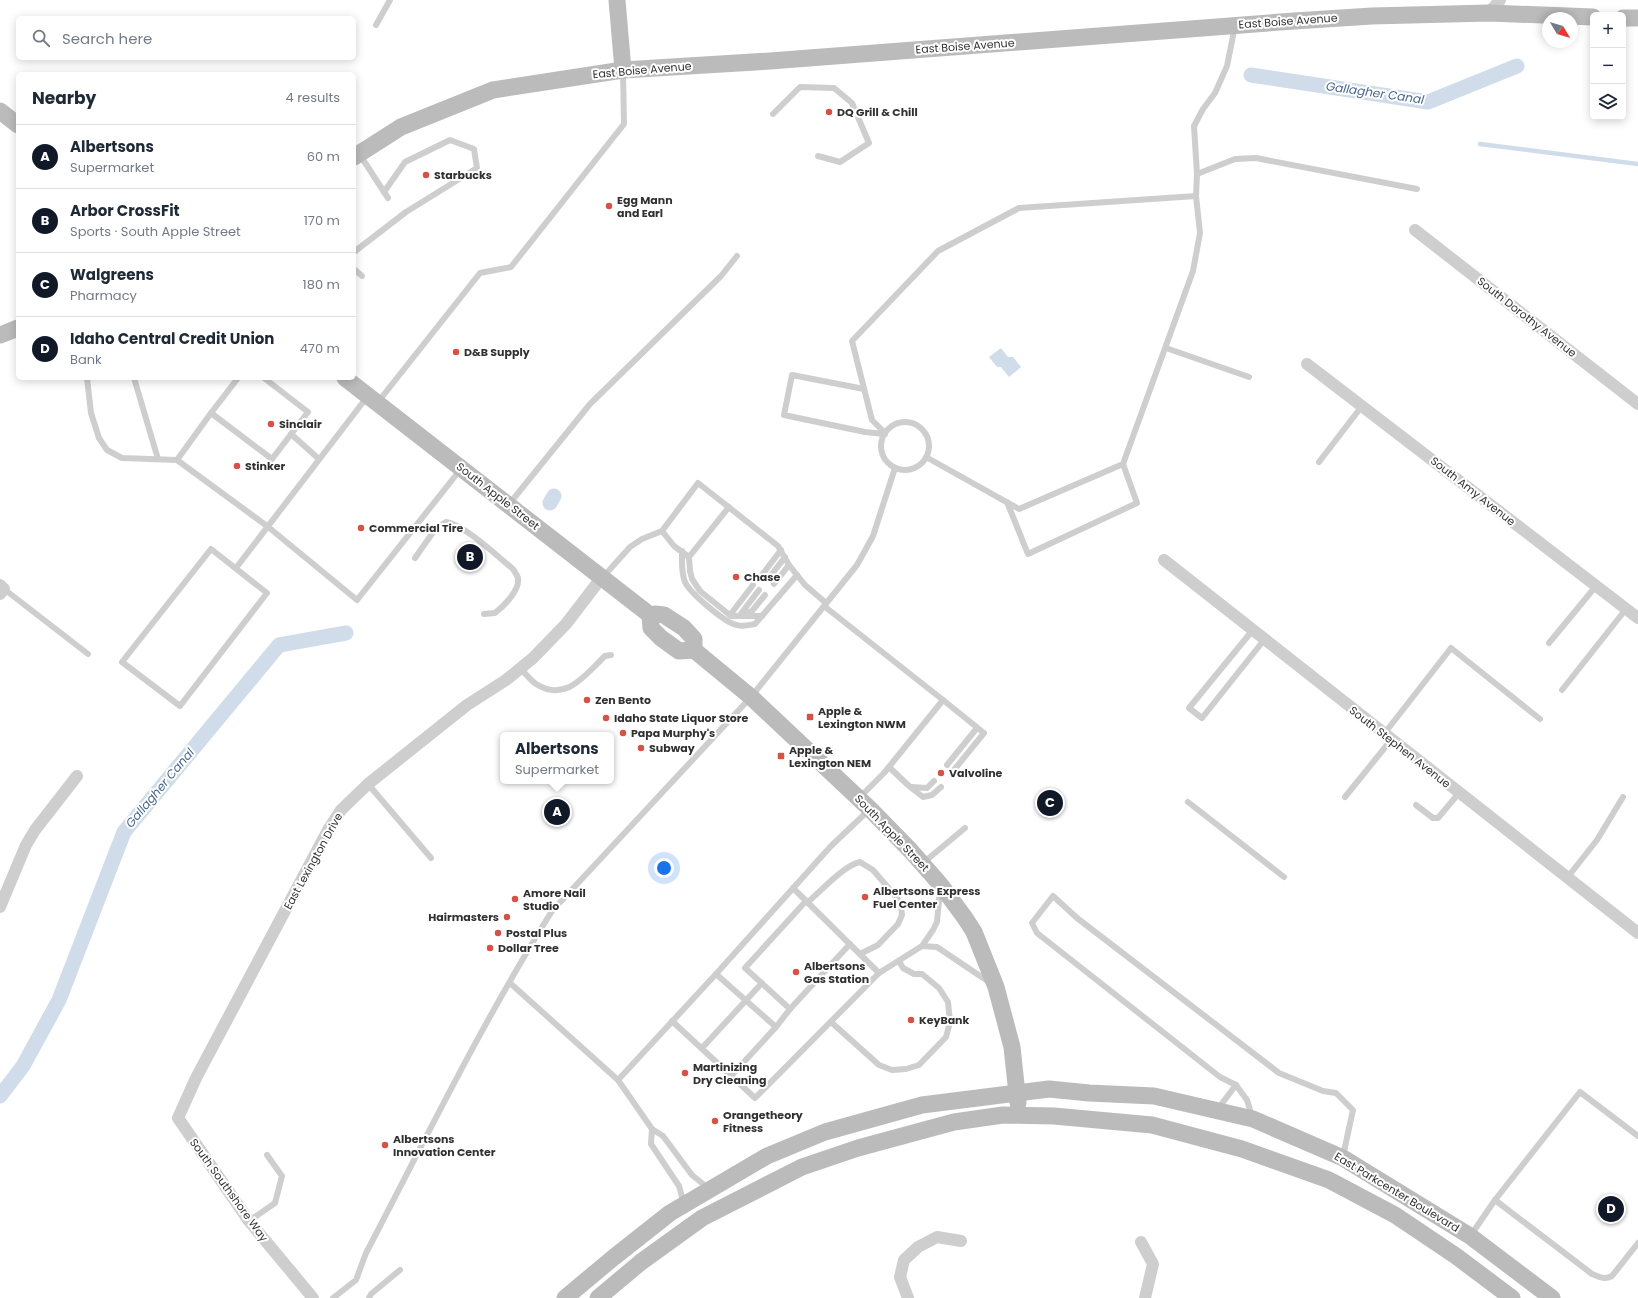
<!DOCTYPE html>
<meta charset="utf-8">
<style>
:root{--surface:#fff;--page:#f2f2f3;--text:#1f2937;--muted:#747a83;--line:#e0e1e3;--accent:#111827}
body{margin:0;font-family:Poppins,sans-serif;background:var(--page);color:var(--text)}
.controls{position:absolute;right:12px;top:12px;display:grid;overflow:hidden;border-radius:6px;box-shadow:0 2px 10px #0003}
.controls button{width:36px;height:36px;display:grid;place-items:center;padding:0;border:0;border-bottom:1px solid var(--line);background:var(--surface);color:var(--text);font:20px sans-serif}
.compass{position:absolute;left:1542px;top:12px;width:36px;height:36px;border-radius:50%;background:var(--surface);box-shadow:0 2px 10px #0003;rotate:128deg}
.you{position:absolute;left:664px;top:868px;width:14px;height:14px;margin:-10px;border:3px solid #fff;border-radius:50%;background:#1a73e8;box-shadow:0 0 0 6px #1a73e833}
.badge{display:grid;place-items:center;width:26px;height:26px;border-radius:50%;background:var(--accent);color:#fff;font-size:13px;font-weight:700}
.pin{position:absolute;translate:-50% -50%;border:2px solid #fff;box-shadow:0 1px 4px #0006}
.popup{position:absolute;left:500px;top:732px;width:114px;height:52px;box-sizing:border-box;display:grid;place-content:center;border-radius:6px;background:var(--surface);filter:drop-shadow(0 1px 3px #0005);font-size:13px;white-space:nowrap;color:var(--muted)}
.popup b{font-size:15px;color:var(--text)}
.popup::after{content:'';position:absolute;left:50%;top:100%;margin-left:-8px;border:8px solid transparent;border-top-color:var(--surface)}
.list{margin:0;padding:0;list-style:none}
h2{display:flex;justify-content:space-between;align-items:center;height:52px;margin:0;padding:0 16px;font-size:17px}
h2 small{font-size:13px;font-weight:400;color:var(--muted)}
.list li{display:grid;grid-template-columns:26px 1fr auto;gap:12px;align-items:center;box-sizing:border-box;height:64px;padding:0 16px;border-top:1px solid var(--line)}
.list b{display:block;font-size:15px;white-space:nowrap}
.list p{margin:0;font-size:13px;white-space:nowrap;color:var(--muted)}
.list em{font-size:13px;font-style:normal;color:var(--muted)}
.icon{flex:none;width:22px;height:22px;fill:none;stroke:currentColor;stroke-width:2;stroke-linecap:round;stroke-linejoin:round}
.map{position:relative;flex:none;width:1638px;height:1298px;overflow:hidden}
.search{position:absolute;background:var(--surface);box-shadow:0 2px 10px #0003;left:16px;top:16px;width:340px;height:44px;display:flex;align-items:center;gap:10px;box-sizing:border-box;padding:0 14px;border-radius:6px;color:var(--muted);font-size:15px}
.panel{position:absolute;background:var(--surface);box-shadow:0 2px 10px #0003;left:16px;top:72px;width:340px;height:308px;border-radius:6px}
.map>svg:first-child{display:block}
.water{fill:#d0dcea}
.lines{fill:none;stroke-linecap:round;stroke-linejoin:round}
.stream{stroke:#d0dcea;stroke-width:4.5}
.canal{stroke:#d0dcea;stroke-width:15}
.lane{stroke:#cecece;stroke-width:6}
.street{stroke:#cecece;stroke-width:12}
.secondary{stroke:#bbb;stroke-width:17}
.poi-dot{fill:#d55247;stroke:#fff;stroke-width:1.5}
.labels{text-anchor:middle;stroke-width:4;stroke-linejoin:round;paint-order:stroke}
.street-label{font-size:11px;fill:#313131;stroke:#fff}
.poi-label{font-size:11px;font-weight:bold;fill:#313131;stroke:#fff;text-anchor:start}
.water-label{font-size:12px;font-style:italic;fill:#46668c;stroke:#fff}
</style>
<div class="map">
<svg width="1638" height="1298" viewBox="0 0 1638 1298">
<rect width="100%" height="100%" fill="#fff"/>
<path class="water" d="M1001 348 1008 357H1013L1021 367 1009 377 1001 367H997L989 357Z"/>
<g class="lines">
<path class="stream" d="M1480 144 1638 164"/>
<g class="canal">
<path d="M1251 75 1428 102 1517 66"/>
<path d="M550 503 554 496"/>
<path d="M0 1096 23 1066 59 1000 124 832 279 645 346 633"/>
</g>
<g class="lane">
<path d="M376 25 390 0"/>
<path d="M773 114 800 87 834 88 852 103 869 143 840 162 818 156"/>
<path d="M360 155 388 198"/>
<path d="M1197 174 1235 159 1256 158 1417 189"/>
<path d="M354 252 406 212 477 168 474 149 450 140 405 162 384 192"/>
<path d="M354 269 362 276"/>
<path d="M1166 348 1249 377"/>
<path d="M87 378 91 413 99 438 107 450 122 458 177 460 267 526 357 600 460 470"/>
<path d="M134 378 158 459"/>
<path d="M238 378 211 413 272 459 308 412 264 378"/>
<path d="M864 389 792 375 784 415 865 432 885 434"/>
<path d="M378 402 480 273 511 267 624 124 623 71"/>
<circle cx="905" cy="446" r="24"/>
<path d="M885 433 872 420 852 341 938 251 1019 208 1196 196"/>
<path d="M291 434 319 459"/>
<path d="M926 457 1019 509 1123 464 1193 271 1200 233 1196 196 1197 174 1194 126 1203 109 1215 93 1227 66 1235 26"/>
<path d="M177 460 211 413"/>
<path d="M1319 462 1362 406"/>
<path d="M1007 502 1028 554 1137 503 1123 464"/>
<path d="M510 503 590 404 721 276 737 256"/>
<path d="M662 531 674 546 689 557 729 507"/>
<path d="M211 549 267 593 180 706 122 662Z"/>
<path d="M682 551C682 561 681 572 685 582 690 593 725 623 737 625 743 627 749 625 755 624L797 575"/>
<path d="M689 557 690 571 692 579 700 591 731 616H762"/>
<path d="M415 558 436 528 446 522C465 525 497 556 513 569 515 572 517 575 518 578 520 590 504 606 495 613L484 614"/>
<path d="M236 568 367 397"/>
<path d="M762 575 781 550"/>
<path d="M603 577 630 547 642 539 662 531 698 483 778 546 789 565 805 585 826 603"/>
<path d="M768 579 785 557"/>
<path d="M774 584 789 565"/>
<path d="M4 589 88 654"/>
<path d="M824 606 943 700 884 773 859 798"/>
<path d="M730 615 753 585"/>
<path d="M740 615 759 590"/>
<path d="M742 615 752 611 765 595"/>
<path d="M1252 631 1189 708 1202 718 1264 640"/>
<path d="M1549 643 1596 586"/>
<path d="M520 668C525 673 530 680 536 684 566 703 585 675 605 656L611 655"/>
<path d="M1562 690 1626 609"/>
<path d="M943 700 984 733 954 770"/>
<path d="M1384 734 1451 648 1540 719"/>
<path d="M947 765 977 728"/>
<path d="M889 767 909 786 923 797 932 795 941 787"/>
<path d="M368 784 431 858"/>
<path d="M912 787 927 788 934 781"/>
<path d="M1345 797 1391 740"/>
<path d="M1188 802 1284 877"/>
<path d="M1416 805 1433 818H1438L1459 793"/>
<path d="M923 863 965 828"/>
<path d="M1567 878 1597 840 1623 797"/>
<path d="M793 888 879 973"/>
<path d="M806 901 745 968 790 1009 850 944"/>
<path d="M808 902C822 890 843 866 860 862L873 870 897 898 901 906 902 915 898 924 878 945 860 954"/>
<path d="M922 946 937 947 989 982"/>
<path d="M716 974 776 1027"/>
<path d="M510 983 618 1080 652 1129 663 1136 692 1175 708 1188"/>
<path d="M672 1021 755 1098 879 973 922 946 933 930 937 922 940 890"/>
<path d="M831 1022 879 1065 892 1070 906 1069 919 1065 946 1037 950 1022 948 1002 939 988 922 974H914L903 968 899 961"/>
<path d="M702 1048 762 983"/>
<path d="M732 1075 776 1027 790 1009"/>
<path d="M618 1080 716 974 831 846 869 810"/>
<path d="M1236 1085 1220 1077 1037 933 1032 923 1053 896 1077 918 1279 1073 1323 1091 1336 1093 1353 1110 1343 1156"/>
<path d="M1217 1110 1236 1085 1247 1100 1252 1116"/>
<path d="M652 1129 651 1144 679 1186 684 1204"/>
<path d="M1495 1200 1592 1274C1599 1277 1604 1280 1612 1276L1638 1243"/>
<path d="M249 1221 275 1203 282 1176 267 1155"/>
<path d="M1471 1235 1495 1200 1580 1092 1638 1136"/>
<path d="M333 1298 356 1280 366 1253C426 1138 483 1021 552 911L751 697 857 565 873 536 895 468"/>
<path d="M369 1298 371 1294 400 1270"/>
</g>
<g class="street">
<path d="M1489 13 1500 0"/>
<path d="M1415 230 1638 404"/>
<path d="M1307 364 1638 618"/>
<path d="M1164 560 1638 933"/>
<path d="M0 585 4 589 0 594"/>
<path d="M0 907 26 845 35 830 77 776"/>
<path d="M1141 1242 1153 1264 1145 1298"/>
<path d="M313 1298 249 1221 178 1118 196 1078 328 830 341 810 368 784 467 705 506 680 533 658 566 624 602 577"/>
<path d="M908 1298 900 1277 904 1260 918 1247 937 1237 961 1241"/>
</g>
<g class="secondary">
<path d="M617 0 623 70"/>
<path d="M1623 18H1638"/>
<path d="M0 111 18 125"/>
<path d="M354 157 401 127 493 90 623 70 770 61 1294 21 1372 16 1489 13 1593 17"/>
<path d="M0 335 18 328"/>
<path d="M345 378 650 615"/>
<path d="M650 615 651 628 661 638 679 651 694 650 751 697 870 809 911 851 940 884 965 918 974 932 996 987 1012 1047 1018 1103"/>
<path d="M650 615 655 614 664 615 684 628 694 639V650"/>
<path d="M565 1298 613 1258 670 1213 767 1156 825 1132 922 1105 1049 1089 1089 1093 1154 1096 1253 1119 1343 1158 1470 1236 1552 1298"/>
<path d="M598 1298 641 1262 702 1218 802 1167 858 1148 954 1122 1003 1115 1054 1116 1152 1125 1242 1149 1329 1180 1395 1215 1456 1256 1512 1298"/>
</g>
</g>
<g class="poi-dot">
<circle cx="829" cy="112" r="4"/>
<circle cx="426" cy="175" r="4"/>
<circle cx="609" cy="206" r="4"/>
<circle cx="456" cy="352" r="4"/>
<circle cx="271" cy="424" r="4"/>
<circle cx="237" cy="466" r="4"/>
<circle cx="361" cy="528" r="4"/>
<circle cx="736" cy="577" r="4"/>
<circle cx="587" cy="700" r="4"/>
<rect x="806" y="713" width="8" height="8" rx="2"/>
<circle cx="606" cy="718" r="4"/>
<circle cx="623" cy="733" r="4"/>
<circle cx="641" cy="748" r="4"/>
<rect x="777" y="752" width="8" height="8" rx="2"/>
<circle cx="941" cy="773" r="4"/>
<circle cx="865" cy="897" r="4"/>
<circle cx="515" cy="899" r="4"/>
<circle cx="507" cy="917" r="4"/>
<circle cx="498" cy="933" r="4"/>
<circle cx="490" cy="948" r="4"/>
<circle cx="796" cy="972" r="4"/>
<circle cx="911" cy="1020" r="4"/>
<circle cx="685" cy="1073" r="4"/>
<circle cx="715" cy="1121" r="4"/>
<circle cx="385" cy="1145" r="4"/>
</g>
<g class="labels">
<g class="street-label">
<text transform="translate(1288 21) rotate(-4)" y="4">East Boise Avenue</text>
<text transform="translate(965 46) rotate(-4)" y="4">East Boise Avenue</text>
<text transform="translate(642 70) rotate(-5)" y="4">East Boise Avenue</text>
<text transform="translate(1527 317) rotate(38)" y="4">South Dorothy Avenue</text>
<text transform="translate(1473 491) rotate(38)" y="4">South Amy Avenue</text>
<text transform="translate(498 496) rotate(38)" y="4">South Apple Street</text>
<text transform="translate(1400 747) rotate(38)" y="4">South Stephen Avenue</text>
<text transform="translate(892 833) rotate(46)" y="4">South Apple Street</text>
<text transform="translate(313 861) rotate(-61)" y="4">East Lexington Drive</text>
<text transform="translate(229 1190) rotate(54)" y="4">South Southshore Way</text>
<text transform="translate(1397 1192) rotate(31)" y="4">East Parkcenter Boulevard</text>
</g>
<g class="poi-label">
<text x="837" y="116">DQ Grill &amp; Chill</text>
<text x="434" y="179">Starbucks</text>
<text x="617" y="204">Egg Mann<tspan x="617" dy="13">and Earl</tspan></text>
<text x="464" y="356">D&amp;B Supply</text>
<text x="279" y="428">Sinclair</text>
<text x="245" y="470">Stinker</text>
<text x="369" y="532">Commercial Tire</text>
<text x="744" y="581">Chase</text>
<text x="595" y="704">Zen Bento</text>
<text x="818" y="715">Apple &amp;<tspan x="818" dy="13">Lexington NWM</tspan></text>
<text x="614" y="722">Idaho State Liquor Store</text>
<text x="631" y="737">Papa Murphy's</text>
<text x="649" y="752">Subway</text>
<text x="789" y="754">Apple &amp;<tspan x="789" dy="13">Lexington NEM</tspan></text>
<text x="949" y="777">Valvoline</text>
<text x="873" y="895">Albertsons Express<tspan x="873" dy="13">Fuel Center</tspan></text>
<text x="523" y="897">Amore Nail<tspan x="523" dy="13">Studio</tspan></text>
<text x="499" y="921" text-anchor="end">Hairmasters</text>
<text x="506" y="937">Postal Plus</text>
<text x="498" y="952">Dollar Tree</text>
<text x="804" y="970">Albertsons<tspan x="804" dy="13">Gas Station</tspan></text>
<text x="919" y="1024">KeyBank</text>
<text x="693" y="1071">Martinizing<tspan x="693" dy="13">Dry Cleaning</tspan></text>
<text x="723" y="1119">Orangetheory<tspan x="723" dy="13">Fitness</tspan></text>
<text x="393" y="1143">Albertsons<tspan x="393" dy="13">Innovation Center</tspan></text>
</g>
<g class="water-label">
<text transform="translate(1375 93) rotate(8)" y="4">Gallagher Canal</text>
<text transform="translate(160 788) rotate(-50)" y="4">Gallagher Canal</text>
</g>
</g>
</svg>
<div class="controls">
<button>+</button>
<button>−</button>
<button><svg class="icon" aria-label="layers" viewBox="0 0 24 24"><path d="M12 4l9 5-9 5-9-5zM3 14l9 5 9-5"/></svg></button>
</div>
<svg class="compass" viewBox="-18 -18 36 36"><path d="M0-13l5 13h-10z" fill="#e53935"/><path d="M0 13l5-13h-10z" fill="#747a83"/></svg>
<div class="you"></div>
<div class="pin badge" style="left:557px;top:812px">A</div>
<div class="popup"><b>Albertsons</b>Supermarket</div>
<div class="pin badge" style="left:470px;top:557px">B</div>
<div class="pin badge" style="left:1050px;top:803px">C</div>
<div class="pin badge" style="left:1611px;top:1209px">D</div>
<div class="search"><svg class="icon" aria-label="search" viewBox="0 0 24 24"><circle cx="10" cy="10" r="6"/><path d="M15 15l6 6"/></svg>Search here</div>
<section class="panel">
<h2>Nearby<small>4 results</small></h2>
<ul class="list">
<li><span class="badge">A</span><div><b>Albertsons</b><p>Supermarket</p></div><em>60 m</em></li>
<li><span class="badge">B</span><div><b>Arbor CrossFit</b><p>Sports · South Apple Street</p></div><em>170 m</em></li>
<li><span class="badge">C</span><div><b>Walgreens</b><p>Pharmacy</p></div><em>180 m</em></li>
<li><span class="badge">D</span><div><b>Idaho Central Credit Union</b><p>Bank</p></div><em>470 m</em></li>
</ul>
</section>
</div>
